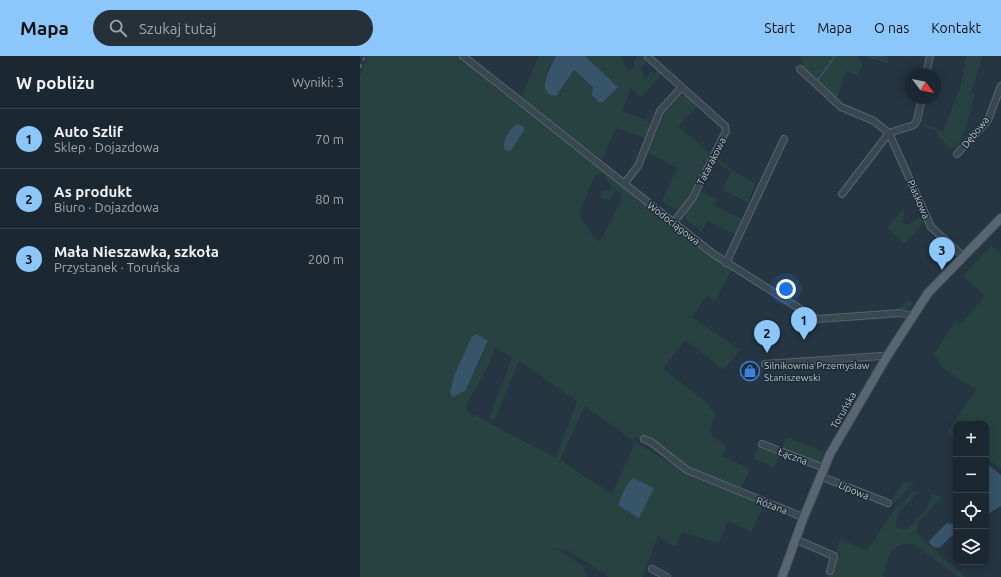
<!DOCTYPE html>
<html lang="pl">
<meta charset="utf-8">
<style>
:root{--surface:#1c2831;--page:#253039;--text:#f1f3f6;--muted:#a0a6ab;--line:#3a444d;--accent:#8bc7fb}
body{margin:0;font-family:Ubuntu,sans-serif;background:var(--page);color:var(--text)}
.controls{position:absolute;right:12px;bottom:12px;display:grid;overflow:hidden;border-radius:8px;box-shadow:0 2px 10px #0003}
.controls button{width:36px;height:36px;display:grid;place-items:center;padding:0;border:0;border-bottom:1px solid var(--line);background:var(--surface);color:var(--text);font:20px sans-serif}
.compass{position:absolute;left:545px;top:12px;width:36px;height:36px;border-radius:50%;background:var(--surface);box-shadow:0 2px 10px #0003;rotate:122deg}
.you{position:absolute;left:426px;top:233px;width:14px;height:14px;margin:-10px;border:3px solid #fff;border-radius:50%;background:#1a73e8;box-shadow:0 0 0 6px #1a73e833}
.badge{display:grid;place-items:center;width:26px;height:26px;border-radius:50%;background:var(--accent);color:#111;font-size:13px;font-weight:700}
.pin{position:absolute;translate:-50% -33px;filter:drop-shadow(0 1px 2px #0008)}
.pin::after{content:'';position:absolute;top:21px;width:14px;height:12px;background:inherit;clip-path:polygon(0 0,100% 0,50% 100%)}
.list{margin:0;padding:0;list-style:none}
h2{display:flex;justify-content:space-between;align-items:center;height:52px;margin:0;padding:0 16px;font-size:17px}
h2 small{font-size:13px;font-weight:400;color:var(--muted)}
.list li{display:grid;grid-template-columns:26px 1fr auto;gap:12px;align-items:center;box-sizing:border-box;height:60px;padding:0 16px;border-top:1px solid var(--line)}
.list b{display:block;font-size:15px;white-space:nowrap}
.list p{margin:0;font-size:13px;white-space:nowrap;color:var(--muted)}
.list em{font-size:13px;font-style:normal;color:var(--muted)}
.icon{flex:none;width:22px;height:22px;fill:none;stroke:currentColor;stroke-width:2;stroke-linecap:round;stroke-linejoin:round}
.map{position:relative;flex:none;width:641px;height:521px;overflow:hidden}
header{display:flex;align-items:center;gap:24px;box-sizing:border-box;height:56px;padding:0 20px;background:var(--accent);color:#111}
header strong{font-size:19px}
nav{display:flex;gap:22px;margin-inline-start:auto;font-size:14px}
.search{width:280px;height:36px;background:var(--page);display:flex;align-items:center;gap:10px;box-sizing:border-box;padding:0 14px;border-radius:22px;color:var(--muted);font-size:15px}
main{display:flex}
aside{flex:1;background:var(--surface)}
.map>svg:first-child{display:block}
.green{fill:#274241;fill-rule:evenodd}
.water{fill:#385469}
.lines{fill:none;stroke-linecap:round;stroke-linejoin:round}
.stream{stroke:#385469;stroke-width:1.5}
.minor-casing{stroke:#57646e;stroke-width:8}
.major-casing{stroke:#43505a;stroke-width:10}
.minor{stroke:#394751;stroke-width:6}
.major{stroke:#576671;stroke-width:8}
.rail{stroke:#5b6b78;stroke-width:1.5;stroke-dasharray:4 4;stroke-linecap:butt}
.labels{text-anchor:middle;stroke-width:3;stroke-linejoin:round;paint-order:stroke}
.street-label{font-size:10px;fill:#b6c1cb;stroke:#1e2c36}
.poi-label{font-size:10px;fill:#b6c1cb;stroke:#1e2c36;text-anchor:start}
</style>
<header>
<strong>Mapa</strong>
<div class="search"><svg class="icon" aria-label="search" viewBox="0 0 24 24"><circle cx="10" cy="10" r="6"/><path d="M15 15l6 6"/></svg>Szukaj tutaj</div>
<nav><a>Start</a><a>Mapa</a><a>O nas</a><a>Kontakt</a></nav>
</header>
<main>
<aside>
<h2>W pobliżu<small>Wyniki: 3</small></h2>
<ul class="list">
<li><span class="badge">1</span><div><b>Auto Szlif</b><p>Sklep · Dojazdowa</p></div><em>70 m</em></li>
<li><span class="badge">2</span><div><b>As produkt</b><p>Biuro · Dojazdowa</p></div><em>80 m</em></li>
<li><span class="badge">3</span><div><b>Mała Nieszawka, szkoła</b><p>Przystanek · Toruńska</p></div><em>200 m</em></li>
</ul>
</aside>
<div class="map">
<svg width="641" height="521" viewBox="0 0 641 521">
<rect width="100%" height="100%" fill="#253541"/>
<g class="green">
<path d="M8 0H98L131 25 132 29 355 202 372 213 355 245 347 239 332 261 380 294 364 314 325 284 303 313 349 348 350 353 355 356C349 379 347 377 367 390L363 400 390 413 381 433 327 409 283 382 282 383 276 382 275 386 336 422 404 449 391 476 368 465 359 487 321 476 318 487 314 490 298 480 282 521H249L209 495 196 492 224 511 226 521H0V20ZM238 117 243 118 252 131 250 134 242 136 240 140 242 143 250 144 252 139 257 135 261 138 262 142 242 182 238 185C235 183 219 160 219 157L233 124ZM116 279 127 284 128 289 106 334ZM135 291 152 302 129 362 135 363 159 305 217 345 196 402 107 355V347L129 309ZM225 350 275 386 252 438 200 404Z"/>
<path d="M179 0H196L187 15 196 40 214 14 234 32 243 46 258 30 225 0H262L264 9 269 15 273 12 276 0H283L286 5 280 13 283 16V22L287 23 290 16 295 17 298 14 302 18 281 41 271 32 262 54 291 67 285 83 256 71 242 104 161 41Z"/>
<path d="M441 0H498L502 9 498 20 486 15 477 43 443 12Z"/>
<path d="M508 0H528V7L509 2Z"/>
<path d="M606 0H623L611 37 615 39 605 76 600 82 603 83 596 90 589 93 581 82 578 81 577 75 563 70 564 68 583 75 600 32Z"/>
<path d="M321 40H326L337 50 318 70 350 97 325 146 319 153H314L302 145 317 112 288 97 304 58Z"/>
<path d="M357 102 368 111 396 128 389 143 391 148 362 134 371 116 356 104Z"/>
<path d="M340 135 357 144 355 150 384 164 377 179 347 165 342 176 326 164 325 158Z"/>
<path d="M545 151 542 166 547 169 563 160 565 165 545 188 527 172Z"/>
<path d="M631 190 641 198V413L626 402V368H596V382L587 376 616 334 580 310 578 302 573 300 595 265 600 269 625 240 603 220Z"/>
<path d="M548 243 553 248 550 253 539 254Z"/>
<path d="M427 381 464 396 459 408 422 393Z"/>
<path d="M399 388 421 397 414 412 394 403Z"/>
<path d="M544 425 555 428C545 432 544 441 535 446L531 445Z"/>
<path d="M552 436H558L538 457 536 471 545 474C554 468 574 449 571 438L581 441 558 467 556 476 564 485 606 521H599L555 489C533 483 525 503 524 521H466L467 516 480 500 479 496 476 495 480 483 507 495 536 451 543 448Z"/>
</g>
<g class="water">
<path d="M196 0H225L258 31 243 46H239L232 39 233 31 214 14 196 40C174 39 191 10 196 0Z"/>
<path d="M158 68 164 71V74L151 95 145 94C141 86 150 71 158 68Z"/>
<path d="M117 278 128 285 106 334 93 341 90 337 94 320 112 280Z"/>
<path d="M626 407 641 419V450L626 459Z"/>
<path d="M273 422 294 432 279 462 258 449 266 430Z"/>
<path d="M587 467 596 469 595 477 579 492 573 491 569 486 570 484Z"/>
</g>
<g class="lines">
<path class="stream" d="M458 24 475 0"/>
<g class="minor-casing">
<g id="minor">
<path d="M103 0 352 197 453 261 458 263 541 257 552 260"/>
<path d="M288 1 365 70 366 75 332 143 314 166"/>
<path d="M440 13 481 51 514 65 529 77 571 171 603 200"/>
<path d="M566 18 570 0"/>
<path d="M529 77 554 69 557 64 562 42"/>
<path d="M597 98 628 64 641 30"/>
<path d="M264 128 278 110 300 55 321 32"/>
<path d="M482 138 529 77"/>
<path d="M366 207 424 83"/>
<path d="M405 308 522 300 526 302"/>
<path d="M284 383 291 386 327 414 443 461"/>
<path d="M402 388 464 412"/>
<path d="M460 420 528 447"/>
<path d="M435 483 474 500 470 515"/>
<path d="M292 513 307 521"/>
</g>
</g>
<g class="major-casing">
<path id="major" d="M422 521 443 463 470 398 526 302 568 237 641 162"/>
</g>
<use href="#minor" class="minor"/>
<use href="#major" class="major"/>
<path class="rail" d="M0 12 5 0"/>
</g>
<defs>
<g id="shop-ring" transform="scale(1)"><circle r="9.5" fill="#1e2c36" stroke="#3f7fe0" stroke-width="1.5"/><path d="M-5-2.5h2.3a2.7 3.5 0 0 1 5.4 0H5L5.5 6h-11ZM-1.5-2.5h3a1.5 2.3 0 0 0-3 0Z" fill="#3f7fe0"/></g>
</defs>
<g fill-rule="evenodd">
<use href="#shop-ring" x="390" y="315"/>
</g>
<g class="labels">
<g class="street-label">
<text transform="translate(615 76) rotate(-51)" y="4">Dębowa</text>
<text transform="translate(351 105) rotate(-63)" y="4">Tatarakowa</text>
<text transform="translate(559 143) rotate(67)" y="4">Piaskowa</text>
<text transform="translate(314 167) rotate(38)" y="4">Wodociągowa</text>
<text transform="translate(483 354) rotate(-60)" y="4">Toruńska</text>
<text transform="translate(433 400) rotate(21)" y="4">Łączna</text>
<text transform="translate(494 434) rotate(23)" y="4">Lipowa</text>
<text transform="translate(412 449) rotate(21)" y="4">Różana</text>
</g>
<g class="poi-label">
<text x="404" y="313">Silnikownia Przemysław<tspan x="404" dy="12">Staniszewski</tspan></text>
</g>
</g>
</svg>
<div class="controls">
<button>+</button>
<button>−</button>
<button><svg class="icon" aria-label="locate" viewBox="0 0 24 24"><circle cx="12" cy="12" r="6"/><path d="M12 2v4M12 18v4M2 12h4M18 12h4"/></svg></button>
<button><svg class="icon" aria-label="layers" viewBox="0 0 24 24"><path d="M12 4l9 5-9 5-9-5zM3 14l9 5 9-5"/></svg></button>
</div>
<svg class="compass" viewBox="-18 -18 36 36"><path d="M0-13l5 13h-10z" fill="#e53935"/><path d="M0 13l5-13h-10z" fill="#a0a6ab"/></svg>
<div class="you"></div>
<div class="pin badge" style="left:444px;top:284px">1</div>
<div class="pin badge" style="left:407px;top:297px">2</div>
<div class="pin badge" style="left:582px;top:214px">3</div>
</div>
</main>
